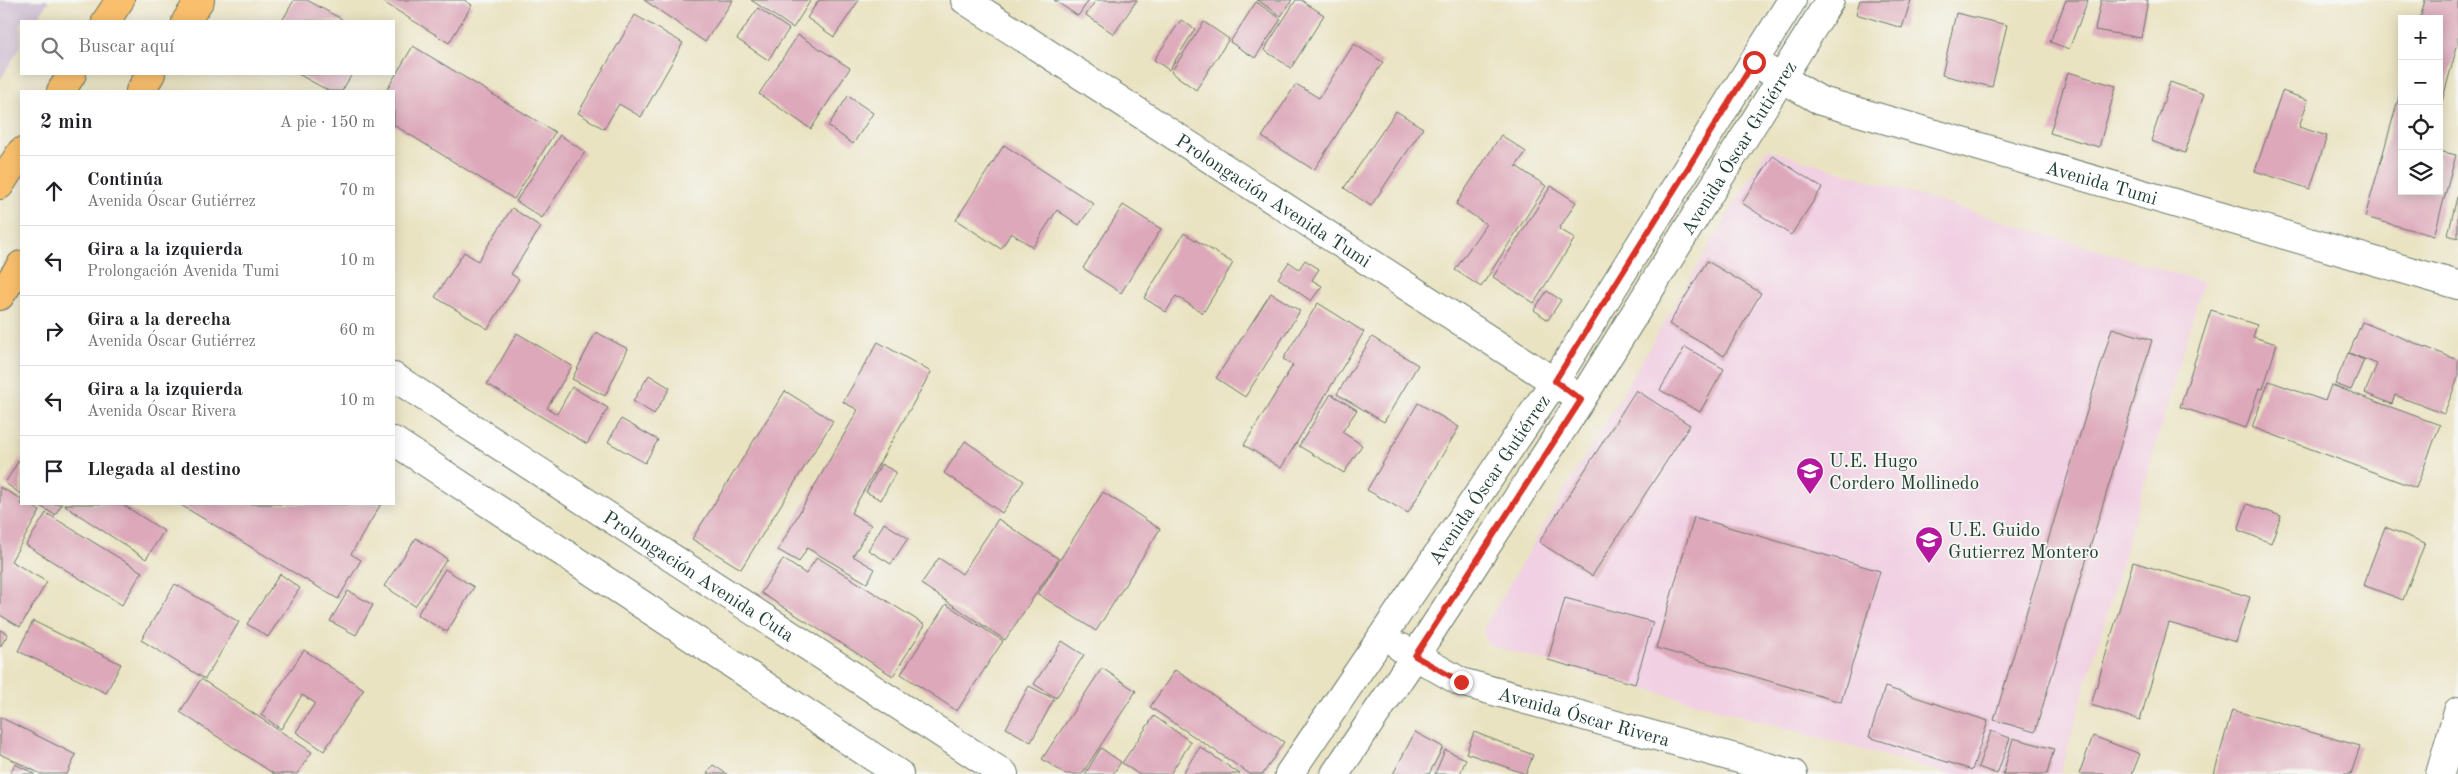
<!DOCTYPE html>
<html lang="es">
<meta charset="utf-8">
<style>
:root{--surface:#fff;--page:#f2f2f2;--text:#202124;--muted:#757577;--line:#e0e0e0}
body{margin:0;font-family:"Old Standard TT",serif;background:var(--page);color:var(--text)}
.controls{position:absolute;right:15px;top:15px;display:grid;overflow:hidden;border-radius:0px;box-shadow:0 2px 12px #0003}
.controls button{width:45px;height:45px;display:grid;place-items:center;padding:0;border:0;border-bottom:1px solid var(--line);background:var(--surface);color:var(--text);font:25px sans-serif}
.stop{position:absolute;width:15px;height:15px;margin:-11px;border:4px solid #d93025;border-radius:50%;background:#fff}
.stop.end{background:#d93025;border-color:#fff;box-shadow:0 1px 5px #0008}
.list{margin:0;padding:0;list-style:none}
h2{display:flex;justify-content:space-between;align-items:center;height:65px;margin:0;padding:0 20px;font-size:21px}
h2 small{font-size:16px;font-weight:400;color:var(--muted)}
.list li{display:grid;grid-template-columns:32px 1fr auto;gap:15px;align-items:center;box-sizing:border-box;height:70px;padding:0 20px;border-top:1px solid var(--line)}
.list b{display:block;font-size:19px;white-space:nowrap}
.list p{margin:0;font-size:16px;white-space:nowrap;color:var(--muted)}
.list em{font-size:16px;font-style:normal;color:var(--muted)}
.icon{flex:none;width:28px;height:28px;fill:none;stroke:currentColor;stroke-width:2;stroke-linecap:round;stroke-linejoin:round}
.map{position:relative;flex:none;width:2458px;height:774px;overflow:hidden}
.search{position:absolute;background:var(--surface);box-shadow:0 2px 12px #0003;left:20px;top:20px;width:375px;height:55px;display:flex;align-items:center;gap:12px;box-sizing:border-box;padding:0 18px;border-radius:0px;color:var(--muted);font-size:19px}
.panel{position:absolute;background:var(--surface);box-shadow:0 2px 12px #0003;left:20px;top:90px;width:375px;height:415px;border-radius:0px}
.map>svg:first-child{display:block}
.built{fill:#f1d0e3}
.industrial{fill:#cebed1}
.building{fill:#dda8ba}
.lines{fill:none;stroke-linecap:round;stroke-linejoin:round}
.street-casing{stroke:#676;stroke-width:30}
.primary-casing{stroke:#676;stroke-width:30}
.street{stroke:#fff;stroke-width:28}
.primary{stroke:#f9bf6d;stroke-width:28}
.route{stroke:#d93025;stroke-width:6}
.labels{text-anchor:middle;stroke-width:4;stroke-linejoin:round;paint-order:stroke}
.street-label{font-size:19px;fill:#1f3d34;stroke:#f6f6f2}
.poi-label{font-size:19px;fill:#1f3d34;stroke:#f6f6f2;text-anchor:start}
</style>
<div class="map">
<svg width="2458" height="774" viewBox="0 0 2458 774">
<rect width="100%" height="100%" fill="#f6f6f2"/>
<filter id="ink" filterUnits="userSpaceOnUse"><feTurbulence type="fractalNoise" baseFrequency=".02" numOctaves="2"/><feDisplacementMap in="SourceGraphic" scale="10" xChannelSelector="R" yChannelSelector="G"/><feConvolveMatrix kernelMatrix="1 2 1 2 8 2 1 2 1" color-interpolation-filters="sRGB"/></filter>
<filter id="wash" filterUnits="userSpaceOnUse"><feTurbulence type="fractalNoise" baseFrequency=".0096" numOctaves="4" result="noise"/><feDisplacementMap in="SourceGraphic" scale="20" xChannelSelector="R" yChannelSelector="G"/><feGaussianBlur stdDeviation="1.12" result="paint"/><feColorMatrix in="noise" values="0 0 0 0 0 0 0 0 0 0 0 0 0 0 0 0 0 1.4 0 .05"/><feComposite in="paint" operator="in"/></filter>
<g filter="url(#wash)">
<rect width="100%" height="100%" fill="#eae3c2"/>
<path class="built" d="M1767 149 2203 282 2060 774H1949L1489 645 1483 629Z"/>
<path class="industrial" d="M0 0H49L36 21H21V46L0 80Z"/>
<g id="blocks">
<g class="building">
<path d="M294 0H307L345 21H282Z"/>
<path d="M380 0H464L472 5 449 43Z"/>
<path d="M644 0H733L705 42Z"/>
<path d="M751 0H811L793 28Z"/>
<path d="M819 0H859L834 37 807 18Z"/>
<path d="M1054 0H1089L1078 16Z"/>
<path d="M1096 0H1137L1114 34 1086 15Z"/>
<path d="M1257 0H1292L1281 16Z"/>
<path d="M1296 0H1301L1324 15 1291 68 1264 50Z"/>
<path d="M1860 0H1911L1902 28 1856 14Z"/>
<path d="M2066 0H2088L2069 49 2050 42Z"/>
<path d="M2101 0H2148L2141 38 2095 30Z"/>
<path d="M2425 0H2458V43L2440 109 2439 19H2420Z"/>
<path d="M1256 2 1281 19 1255 58 1230 42Z"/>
<path d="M758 8 789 29 768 60 737 39Z"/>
<path d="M1956 13 2007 25 1992 87 1942 75Z"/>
<path d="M635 15 683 43 641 117 619 104 604 129 578 113Z"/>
<path d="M1181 20 1195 29 1169 70 1154 60Z"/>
<path d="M1204 22 1229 39 1196 90 1171 72Z"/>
<path d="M798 35 850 68 811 129 759 94Z"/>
<path d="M1354 44 1383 62 1314 170 1262 137 1296 84 1319 98Z"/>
<path d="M413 46 555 132 514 199 394 125V91H386Z"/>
<path d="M2068 72 2116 86 2099 147 2050 133Z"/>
<path d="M298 74H352L342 91H329Z"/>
<path d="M2170 82 2204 94 2185 153 2151 141Z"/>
<path d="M2402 86V191H2439V151L2456 155 2434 236 2365 217Z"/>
<path d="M2282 91 2308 100 2299 127 2327 136 2310 189 2255 171Z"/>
<path d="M848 96 873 113 853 144 828 126Z"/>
<path d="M1396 111 1423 128 1371 206 1344 188Z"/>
<path d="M560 135 585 152 542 218 516 201Z"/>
<path d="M1501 135 1526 152 1516 166 1546 186 1481 287 1455 270 1486 224 1456 204Z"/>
<path d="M1004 145 1094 204 1079 225 1057 210 1033 247 1011 233 1001 249 956 220Z"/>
<path d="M1773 156 1822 188 1791 235 1742 203Z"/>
<path d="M1551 186 1576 202 1559 229 1575 238 1534 303 1493 277Z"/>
<path d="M2457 197H2458V238L2448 235Z"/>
<path d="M1123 205 1161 229 1121 293 1083 268Z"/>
<path d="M512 208 541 227 511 274 519 279 488 329 435 297 464 252 478 261Z"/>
<path d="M1184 233 1233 263 1203 313 1176 296 1166 312 1144 298Z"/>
<path d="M1305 260 1319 269 1312 280 1322 286 1311 301 1278 278 1289 262 1299 269Z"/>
<path d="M1707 261 1761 293 1724 356 1669 324Z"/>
<path d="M1547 291 1561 300 1548 320 1534 310Z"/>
<path d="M1271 293 1300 311 1245 397 1216 378Z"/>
<path d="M1318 303 1364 332 1281 468 1244 445 1293 365 1283 359Z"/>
<path d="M2211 310 2257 325 2253 337 2277 344 2263 389 2259 388 2246 428 2180 407Z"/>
<path d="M2362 322 2458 360V378L2444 414 2395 395 2392 404 2365 393 2377 364 2349 353Z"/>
<path d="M2112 328 2152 340 2035 732 1994 720Z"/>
<path d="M596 332 628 349 605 396 572 379Z"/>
<path d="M517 333 572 366 547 408 557 414 572 387 608 408 587 444 487 384Z"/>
<path d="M1372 337 1418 365 1384 422 1337 394Z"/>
<path d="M878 342 931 372 851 513 871 525 853 556 875 569 867 583 807 548 799 562 778 550 858 410 843 402Z"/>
<path d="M1685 347 1724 369 1700 412 1660 390Z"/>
<path d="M2348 353 2364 360 2351 390 2335 384Z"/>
<path d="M649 375 670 388 654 414 633 401Z"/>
<path d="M2269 381 2325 401 2331 385 2440 425 2416 488 2252 427Z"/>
<path d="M1636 390 1690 425 1592 576 1539 542Z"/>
<path d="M785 391 833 421 741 569 692 539Z"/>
<path d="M1331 394 1357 410 1342 432 1362 445 1344 473 1299 446Z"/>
<path d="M1418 403 1459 427 1408 513 1367 490Z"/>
<path d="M621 419 658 440 645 463 608 442Z"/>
<path d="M965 441 1024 481 1002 513 944 473Z"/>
<path d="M21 457V494L5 483Z"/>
<path d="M881 464 896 472 881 500 866 492Z"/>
<path d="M0 487 21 499V504H28L40 511 11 561 47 582 20 627 0 615Z"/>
<path d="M1103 492 1160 529 1096 631 1038 594Z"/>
<path d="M37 504H62L55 515Z"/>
<path d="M66 504H122L164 531 146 559 65 506Z"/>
<path d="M179 504H381L351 554 361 560 338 599Z"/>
<path d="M2247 504 2281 516 2271 543 2238 530Z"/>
<path d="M46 513 142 572 122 605 26 545Z"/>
<path d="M1694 517 1880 571 1841 702 1656 648Z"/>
<path d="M998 519 1059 559 1005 640 921 584 939 558 962 574Z"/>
<path d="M884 523 908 538 891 564 868 550Z"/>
<path d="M2385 527 2425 543 2403 600 2363 585Z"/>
<path d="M416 538 447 559 415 606 384 586Z"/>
<path d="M817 557 925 625 893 676 761 593 783 559 806 574Z"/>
<path d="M2133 562 2250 597 2236 642 2169 623 2140 720 2091 705Z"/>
<path d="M445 569 474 587 447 632 417 615Z"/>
<path d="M280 574 300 588 268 637 247 624Z"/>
<path d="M175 584 239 622 205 679 141 640Z"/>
<path d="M348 591 373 605 356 635 330 621Z"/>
<path d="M1565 598 1653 622 1635 684 1548 660Z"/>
<path d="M946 604 1003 641 957 711 901 674Z"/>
<path d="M33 621 121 664 106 693 18 651Z"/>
<path d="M0 630 8 634 0 647Z"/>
<path d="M1062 641 1084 655 1056 698 1034 684Z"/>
<path d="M304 650 364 689 324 751 296 732 315 703 302 695 281 729 261 715Z"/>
<path d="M1102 668 1136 691 1082 774H1065L1042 759Z"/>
<path d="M1175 670 1284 742 1263 774H1250L1150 707Z"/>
<path d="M201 679 312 752 297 774H274L180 712Z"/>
<path d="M1029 686 1054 699 1031 742 1006 728Z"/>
<path d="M1885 687 1988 721 1972 770 1869 737Z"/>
<path d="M2232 710 2360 746 2351 774H2214Z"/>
<path d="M1154 716 1191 742 1170 774H1138L1122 763Z"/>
<path d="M0 717 76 755 67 774H41L0 754Z"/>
<path d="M1991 731 2010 738 1997 774 1978 767Z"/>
<path d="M1415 732 1443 747 1429 774H1393Z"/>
<path d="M1474 732 1533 755 1526 774 1466 753Z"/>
<path d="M2093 736 2140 754 2132 774H2079Z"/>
<path d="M2013 738 2054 749 2047 774H2003Z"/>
<path d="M1200 747 1240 774H1182Z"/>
<path d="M1101 748 1121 762 1113 774H1085Z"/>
<path d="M1445 750 1466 759 1460 774H1435Z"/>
<path d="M15 764 35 774H10Z"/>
<path d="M713 765 727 774H707Z"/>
</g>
</g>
</g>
<g filter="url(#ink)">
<use href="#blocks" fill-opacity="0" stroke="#676" stroke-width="1"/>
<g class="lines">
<g class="street-casing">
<g id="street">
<path id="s1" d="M965 0 1570 392"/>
<path id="s2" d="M1766 69 1821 101 2458 285"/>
<path id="s3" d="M394 377 1004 774"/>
<path d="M394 441 899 774"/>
<path id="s4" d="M1400 647 1461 682 1793 774"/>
<path id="s5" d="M1289 774 1555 381 1792 0"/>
<path id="s6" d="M1335 774 1415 656 1581 400 1830 0"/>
<path d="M2440 774 2458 711"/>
</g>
</g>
<g class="primary-casing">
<g id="primary">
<path d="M106 21 120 0"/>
<path d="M186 21 200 0"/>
<path d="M61 91 72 74"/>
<path d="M140 91 151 74"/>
<path d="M0 185 21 152"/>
<path d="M0 296 21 265"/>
</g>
</g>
<use href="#street" class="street"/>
<use href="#primary" class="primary"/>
</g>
</g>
<g class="lines" filter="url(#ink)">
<path class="route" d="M1461 682 1415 656 1581 400 1555 381 1754 62"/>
</g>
<defs>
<g id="school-pin" transform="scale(1.4375)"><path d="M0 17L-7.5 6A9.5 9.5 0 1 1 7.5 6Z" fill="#b5179e" stroke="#f6f6f2"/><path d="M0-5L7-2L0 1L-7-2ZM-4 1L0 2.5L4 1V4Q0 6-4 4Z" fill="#fff"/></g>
</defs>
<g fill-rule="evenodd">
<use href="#school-pin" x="1810" y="471"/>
<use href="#school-pin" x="1929" y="540"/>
</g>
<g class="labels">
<g class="street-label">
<text dy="7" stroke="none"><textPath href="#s6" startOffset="745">Avenida Óscar Gutiérrez</textPath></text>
<text dy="7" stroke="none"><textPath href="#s2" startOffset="356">Avenida Tumi</textPath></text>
<text dy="7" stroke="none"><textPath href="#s1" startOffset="368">Prolongación Avenida Tumi</textPath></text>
<text dy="7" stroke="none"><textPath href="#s5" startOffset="356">Avenida Óscar Gutiérrez</textPath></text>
<text dy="7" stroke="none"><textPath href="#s3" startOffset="364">Prolongación Avenida Cuta</textPath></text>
<text dy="7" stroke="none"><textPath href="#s4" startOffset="198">Avenida Óscar Rivera</textPath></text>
</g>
<g class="poi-label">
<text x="1829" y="467">U.E. Hugo<tspan x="1829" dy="22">Cordero Mollinedo</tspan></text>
<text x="1948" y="536">U.E. Guido<tspan x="1948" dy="22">Gutierrez Montero</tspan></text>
</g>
</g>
</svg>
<div class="controls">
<button>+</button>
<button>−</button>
<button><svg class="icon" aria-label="locate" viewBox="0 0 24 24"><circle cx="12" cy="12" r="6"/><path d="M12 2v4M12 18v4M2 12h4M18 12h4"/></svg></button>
<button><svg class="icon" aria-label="layers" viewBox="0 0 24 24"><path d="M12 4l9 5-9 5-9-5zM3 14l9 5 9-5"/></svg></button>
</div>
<div class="stop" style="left:1754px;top:62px"></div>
<div class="stop end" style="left:1461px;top:682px"></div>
<div class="search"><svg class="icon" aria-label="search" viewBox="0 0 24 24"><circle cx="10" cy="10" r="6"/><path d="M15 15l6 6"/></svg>Buscar aquí</div>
<section class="panel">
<h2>2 min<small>A pie · 150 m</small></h2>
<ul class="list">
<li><svg class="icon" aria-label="ahead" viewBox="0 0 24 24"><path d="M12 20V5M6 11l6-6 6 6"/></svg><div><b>Continúa</b><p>Avenida Óscar Gutiérrez</p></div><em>70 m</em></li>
<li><svg class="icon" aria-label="left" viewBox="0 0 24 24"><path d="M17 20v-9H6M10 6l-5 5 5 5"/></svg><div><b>Gira a la izquierda</b><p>Prolongación Avenida Tumi</p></div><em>10 m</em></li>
<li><svg class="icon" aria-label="right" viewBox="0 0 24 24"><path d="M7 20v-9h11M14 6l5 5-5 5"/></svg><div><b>Gira a la derecha</b><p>Avenida Óscar Gutiérrez</p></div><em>60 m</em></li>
<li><svg class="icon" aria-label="left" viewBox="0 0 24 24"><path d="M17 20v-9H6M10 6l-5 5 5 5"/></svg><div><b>Gira a la izquierda</b><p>Avenida Óscar Rivera</p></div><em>10 m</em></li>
<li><svg class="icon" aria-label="arrive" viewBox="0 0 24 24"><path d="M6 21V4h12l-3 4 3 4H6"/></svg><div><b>Llegada al destino</b></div></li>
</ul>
</section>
</div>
